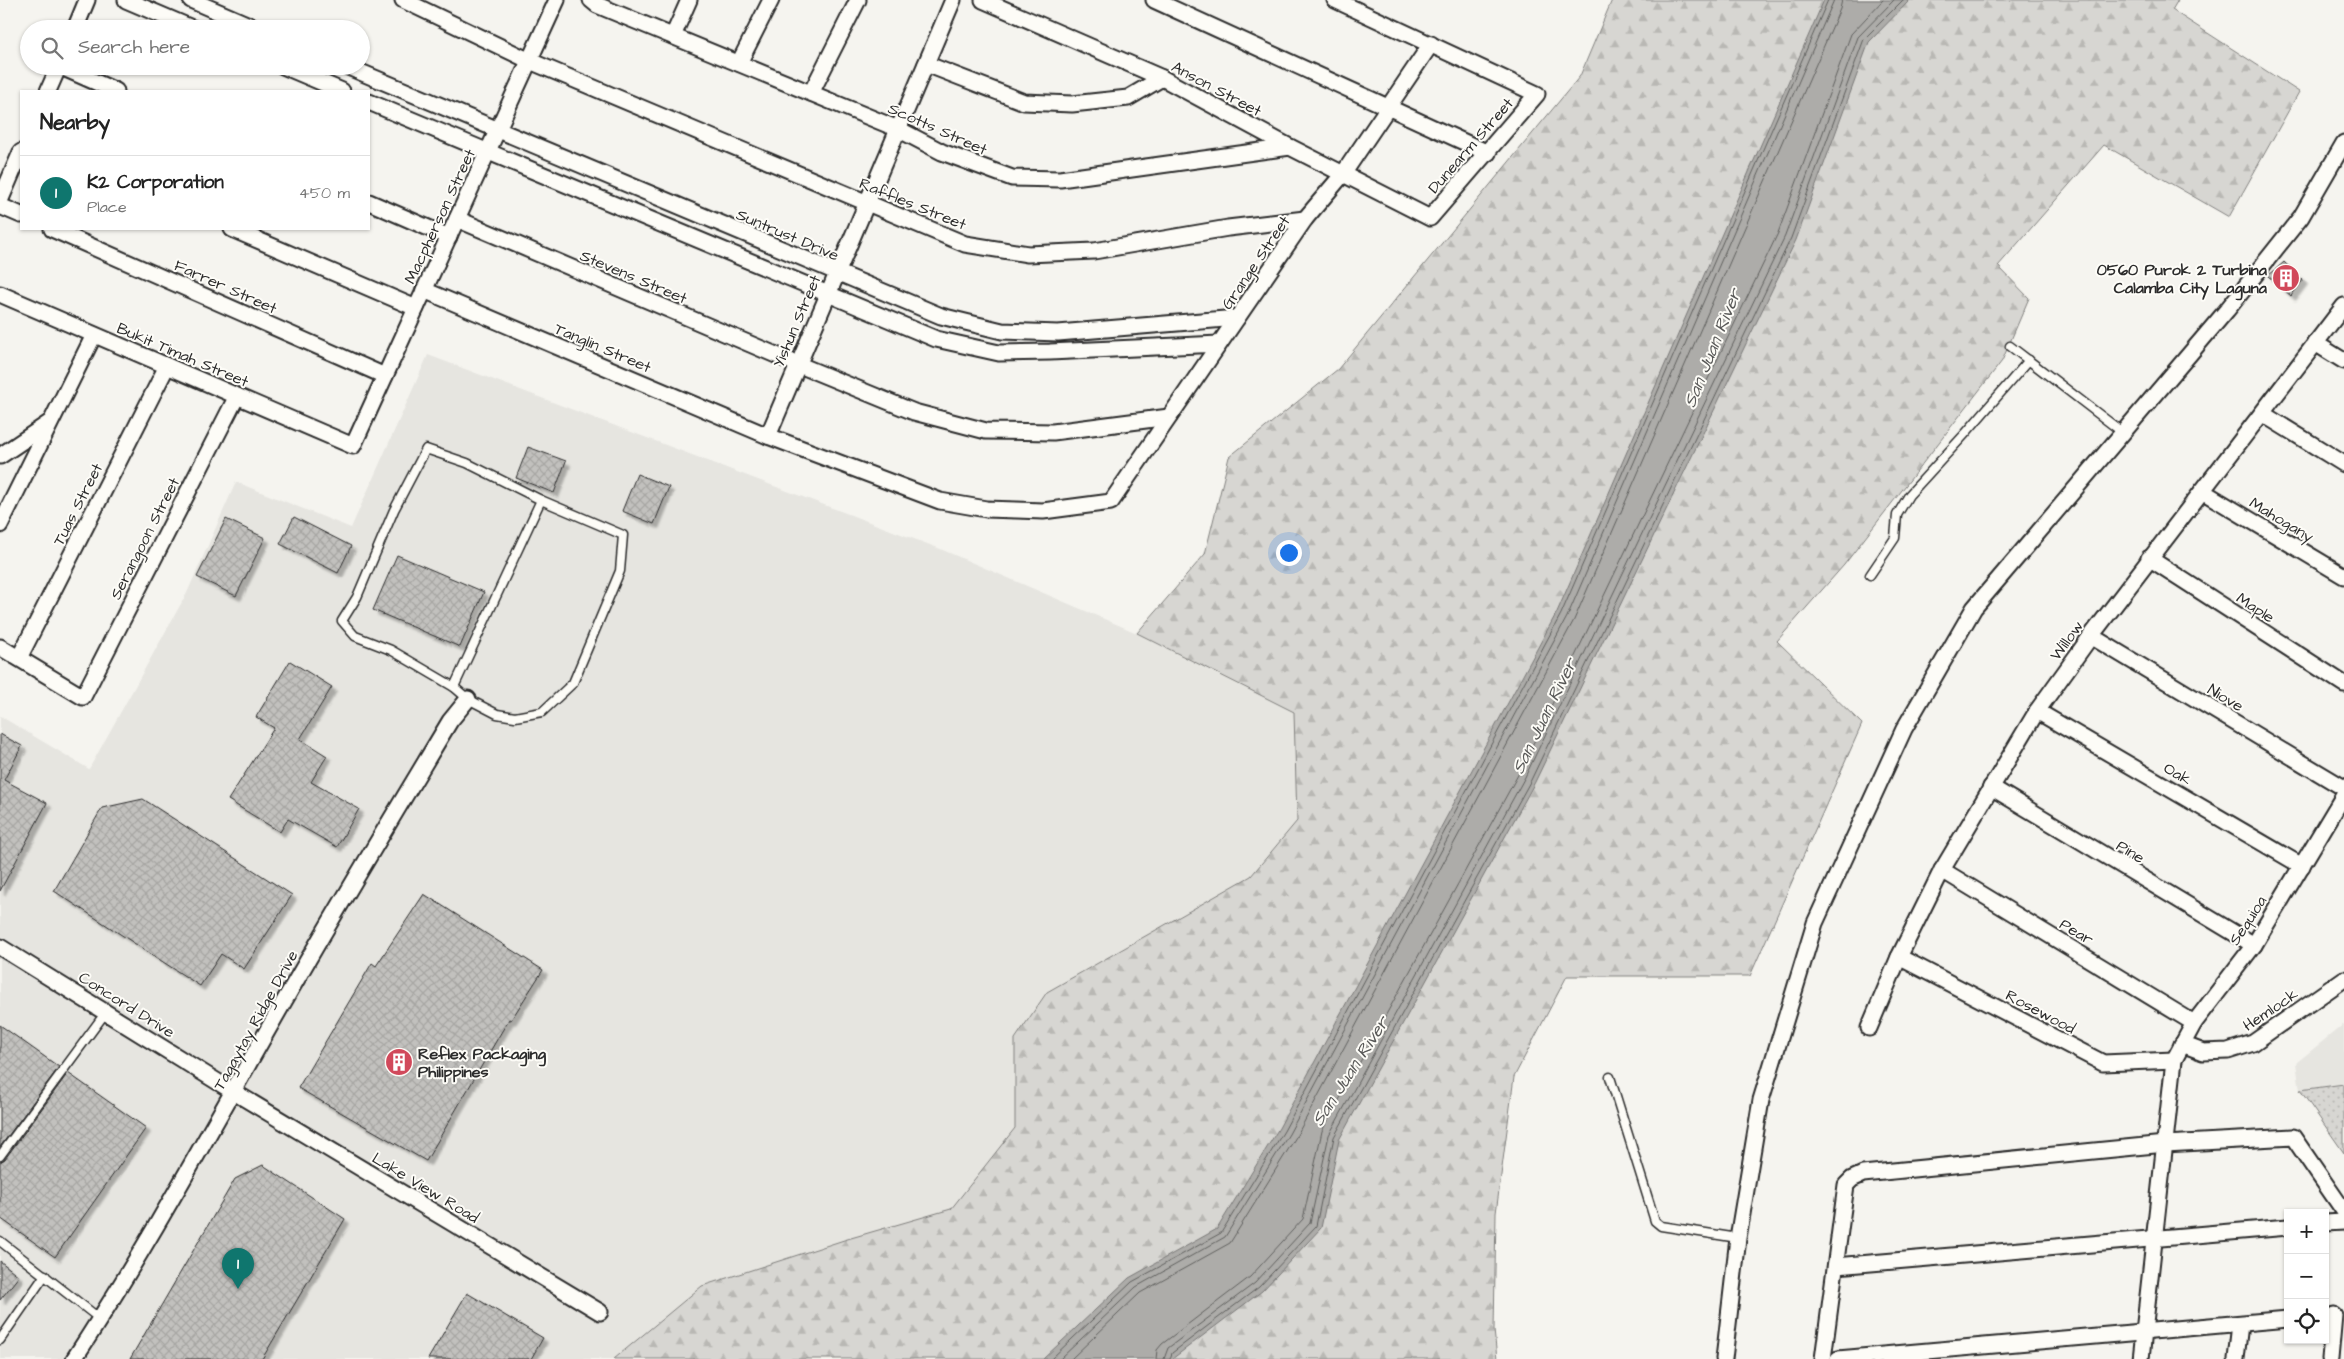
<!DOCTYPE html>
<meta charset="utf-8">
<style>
:root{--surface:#fff;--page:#f2f2f2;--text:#222;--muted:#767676;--line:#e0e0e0;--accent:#0f766e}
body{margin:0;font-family:"Architects Daughter",sans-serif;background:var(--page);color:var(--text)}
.controls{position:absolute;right:15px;bottom:15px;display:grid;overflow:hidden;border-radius:0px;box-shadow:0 1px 4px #0004}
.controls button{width:45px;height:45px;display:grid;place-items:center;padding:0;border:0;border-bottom:1px solid var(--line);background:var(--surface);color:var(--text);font:25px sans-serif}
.you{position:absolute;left:1288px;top:552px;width:18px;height:18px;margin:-12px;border:4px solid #fff;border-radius:50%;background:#1a73e8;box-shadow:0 0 0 8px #1a73e833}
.badge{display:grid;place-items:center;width:32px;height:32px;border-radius:50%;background:var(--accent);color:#fff;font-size:16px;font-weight:700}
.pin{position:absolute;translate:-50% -41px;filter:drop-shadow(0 1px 2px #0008)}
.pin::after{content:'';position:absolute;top:26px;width:18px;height:15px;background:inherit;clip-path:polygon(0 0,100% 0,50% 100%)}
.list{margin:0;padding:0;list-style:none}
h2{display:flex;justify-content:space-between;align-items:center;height:65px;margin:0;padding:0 20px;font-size:21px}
h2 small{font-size:16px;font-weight:400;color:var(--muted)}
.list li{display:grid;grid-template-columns:32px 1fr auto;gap:15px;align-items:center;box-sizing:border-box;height:75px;padding:0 20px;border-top:1px solid var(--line)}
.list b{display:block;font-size:19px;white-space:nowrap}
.list p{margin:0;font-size:16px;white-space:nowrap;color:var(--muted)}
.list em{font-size:16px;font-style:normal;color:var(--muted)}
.icon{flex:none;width:28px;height:28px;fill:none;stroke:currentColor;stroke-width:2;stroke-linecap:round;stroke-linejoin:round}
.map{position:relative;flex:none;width:2344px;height:1359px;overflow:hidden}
.search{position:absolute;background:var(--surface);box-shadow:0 1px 4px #0004;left:20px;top:20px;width:350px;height:55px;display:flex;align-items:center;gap:12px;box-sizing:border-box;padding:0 18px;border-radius:28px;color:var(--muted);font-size:19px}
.panel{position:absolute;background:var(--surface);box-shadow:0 1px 4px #0004;left:20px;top:90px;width:350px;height:140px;border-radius:0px}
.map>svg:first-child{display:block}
.built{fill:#e6e5e0}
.grass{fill:url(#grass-dots);stroke:#81807e}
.forest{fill:url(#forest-firs);stroke:#81807e}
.water{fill:#adaca9;stroke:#797877}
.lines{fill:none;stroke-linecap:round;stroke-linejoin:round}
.shore{stroke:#5f5f5d;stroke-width:1}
.building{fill:url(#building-cross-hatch);stroke:#2b2b2b;filter:url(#shadow)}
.lane-casing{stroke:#2b2b2b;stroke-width:11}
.street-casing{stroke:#2b2b2b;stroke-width:19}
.lane{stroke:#fdfcf7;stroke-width:8}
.street{stroke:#fdfcf7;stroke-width:15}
.labels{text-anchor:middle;stroke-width:4;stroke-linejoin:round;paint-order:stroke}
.street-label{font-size:16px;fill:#2b2b2b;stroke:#fdfcf7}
.poi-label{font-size:16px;font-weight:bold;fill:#2b2b2b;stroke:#fdfcf7;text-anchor:end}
.water-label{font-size:18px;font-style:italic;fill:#585857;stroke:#fdfcf7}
</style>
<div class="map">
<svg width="2344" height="1359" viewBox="0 0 2344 1359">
<defs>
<pattern id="grass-dots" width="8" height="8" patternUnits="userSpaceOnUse" patternTransform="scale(1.25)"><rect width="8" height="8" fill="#d7d6d2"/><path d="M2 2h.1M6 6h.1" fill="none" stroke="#b9b8b4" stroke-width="1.8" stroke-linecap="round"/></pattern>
<pattern id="forest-firs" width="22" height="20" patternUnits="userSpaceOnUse" patternTransform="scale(1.25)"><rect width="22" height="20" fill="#d7d6d2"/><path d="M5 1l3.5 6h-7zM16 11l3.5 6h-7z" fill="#b9b8b4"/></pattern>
<pattern id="building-cross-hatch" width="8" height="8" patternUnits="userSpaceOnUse" patternTransform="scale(1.25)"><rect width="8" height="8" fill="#c2c1be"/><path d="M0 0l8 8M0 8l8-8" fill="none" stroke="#a7a6a3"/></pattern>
<filter id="shadow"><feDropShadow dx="4.5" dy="4.5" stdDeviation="1" flood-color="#0004"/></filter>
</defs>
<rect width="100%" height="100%" fill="#f5f4ef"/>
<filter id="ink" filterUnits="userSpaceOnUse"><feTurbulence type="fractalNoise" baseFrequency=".02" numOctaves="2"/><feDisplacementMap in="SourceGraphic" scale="10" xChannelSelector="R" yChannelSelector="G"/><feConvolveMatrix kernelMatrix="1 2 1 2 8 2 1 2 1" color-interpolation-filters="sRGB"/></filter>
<g filter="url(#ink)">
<g class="built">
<path d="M428 355 938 548 1137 633 1379 732 1408 1359H0V716L89 769 187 593 236 482 351 528Z"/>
<path d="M2344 1024V1084L2300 1090 2296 1063Z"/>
</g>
<path class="grass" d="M2344 1084V1153L2300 1090Z"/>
<path class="forest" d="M1612 0H2178L2172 10 2299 92 2229 217 2104 145 1998 266 2029 298 2002 361 1844 565 1777 641 1862 724 1750 976H1567L1514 1077 1496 1213 1494 1330 1497 1359H614L702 1286 844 1240 951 1209 1015 1128V1039L1047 992 1251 876 1297 821 1294 712 1137 633 1205 554 1229 457 1338 369 1580 76Z"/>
<path class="water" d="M1824 0H1910L1869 42 1796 240 1535 782 1339 1140 1321 1228 1262 1291 1172 1359H1043L1129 1278 1217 1229 1279 1128 1557 612Z"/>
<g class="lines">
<g class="shore">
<path d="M1051 1359 1132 1282 1221 1233 1284 1131 1561 614 1828 0"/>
<path d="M1060 1359 1136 1287 1225 1237 1289 1134 1567 617 1834 0"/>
<path d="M1071 1359 1140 1293 1230 1243 1296 1137 1574 620 1840 9 1842 0"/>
<path d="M1156 1359 1157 1350 1162 1344 1250 1277 1303 1219 1322 1131 1519 773 1778 233 1851 34 1883 0"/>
<path d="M1164 1359 1168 1348 1255 1283 1310 1223 1329 1135 1525 777 1785 236 1858 37 1894 0"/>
<path d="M1170 1359 1172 1353 1259 1287 1316 1226 1334 1137 1531 780 1791 238 1864 39 1903 0"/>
</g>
</g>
<g class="building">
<path d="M2284 262 2303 280 2291 296 2268 276Z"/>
<path d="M528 447 566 461 554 493 516 478Z"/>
<path d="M637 474 669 487 654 524 622 511Z"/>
<path d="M294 517 351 546 338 573 280 544Z"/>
<path d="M226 519 265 538 236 596 197 577Z"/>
<path d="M397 555 484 592 460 647 373 610Z"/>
<path d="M290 661 332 687 300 739 327 756 311 782 359 809 337 847 288 819 280 832 228 800 274 728 256 717Z"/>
<path d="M0 734 22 746 4 780 47 803 0 891Z"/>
<path d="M143 799 292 895 244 969 221 954 200 986 54 891 102 808Z"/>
<path d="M424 894 543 970 511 1020 509 1019 426 1161 298 1088 372 963 376 966Z"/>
<path d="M0 1025 59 1067 0 1147Z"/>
<path d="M68 1073 146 1128 55 1257 0 1218V1162L5 1159Z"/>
<path d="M263 1165 345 1219 262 1359H130L235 1179Z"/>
<path d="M0 1261 19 1276 0 1300Z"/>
<path d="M467 1293 543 1338 531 1359H428Z"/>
</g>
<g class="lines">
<g class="lane-casing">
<g id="lane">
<path d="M2010 346 2122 432"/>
<path d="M426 449 467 463 541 500 623 535 620 571 573 683 542 712 515 717 497 714 468 699 454 687 391 650 355 636 342 621 357 597 394 510Z"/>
<path d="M1870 575 1895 538 1897 515 1909 495 1965 434 2029 360"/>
<path d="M454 687 541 500"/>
<path d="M1610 1077 1655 1221 1661 1226 1738 1238"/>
<path d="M0 1156 106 1012"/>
<path d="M0 1241 100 1319"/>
<path d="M0 1340 45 1275"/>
</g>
</g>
<g class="street-casing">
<g id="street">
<path d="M126 0 194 29"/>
<path d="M191 0 258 29"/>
<path d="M403 0 530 61 965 244 1028 254 1094 251 1228 228 1305 219"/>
<path d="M591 0 597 5 898 129 942 152 1012 178 1060 179 1290 147"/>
<path d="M983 0 1162 78 1290 147 1430 218 1537 94 1335 0"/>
<path d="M1154 0 1488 153"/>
<path d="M75 29 87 0"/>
<path d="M673 36 689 0"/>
<path d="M739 63 771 0"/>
<path d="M926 64 1024 102 1072 104 1128 98 1162 78"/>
<path d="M283 66 342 91"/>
<path d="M346 66 941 316 1002 331 1058 333 1237 318"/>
<path d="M48 91 59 66 116 91"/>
<path d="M811 93 858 0"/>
<path d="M369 102 936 339 999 353 1050 352 1219 344"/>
<path d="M0 201 21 152"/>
<path d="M369 202 449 237"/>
<path d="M0 206 21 215"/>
<path d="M457 219 797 364 914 412 986 431 1053 432 1169 417"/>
<path d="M52 229 385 376"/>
<path d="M232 229 416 308"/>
<path d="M424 290 768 436 940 501 986 509 1043 511 1111 502 1305 219 1343 174 1431 44"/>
<path d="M0 294 353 446 557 0"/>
<path d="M2315 343 2344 361"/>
<path d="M2263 414 2344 464"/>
<path d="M768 436 953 0"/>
<path d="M0 456 49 423"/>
<path d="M2202 491 2344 576"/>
<path d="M0 525 94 335"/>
<path d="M2149 558 2344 684"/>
<path d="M2091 636 2344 788"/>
<path d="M0 647 83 697 237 396"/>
<path d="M19 658 167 366"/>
<path d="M2037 711 2302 866"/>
<path d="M1991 787 2254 945"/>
<path d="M1942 870 2194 1023"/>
<path d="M0 947 234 1092 600 1312"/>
<path d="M1899 957 2103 1063 2174 1060"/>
<path d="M1869 1028 1899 957 1942 870 2037 711 2091 636 2344 306"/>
<path d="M2182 1044 2203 1052 2228 1051 2253 1043 2344 979"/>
<path d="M2325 1223 2344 1222"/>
<path d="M1836 1266 2288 1227"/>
<path d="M74 1359C152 1240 219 1114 290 991 342 900 396 811 450 721L468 699"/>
<path d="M1724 1359 1738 1238 1761 1100 1815 923 1904 729 1974 608 2227 310 2301 217 2344 143"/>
<path d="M1823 1359 1846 1185 1852 1179 1863 1174 2165 1144 2293 1137 2344 1211"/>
<path d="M1838 1359 2288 1319"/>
<path d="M2141 1359 2174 1060 2194 1023 2254 945 2344 795"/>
<path d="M2236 1359 2240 1324"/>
<path d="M2330 1359 2334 1315"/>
</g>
</g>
<use href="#lane" class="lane"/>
<use href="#street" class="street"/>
</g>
</g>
<defs>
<g id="building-disc" transform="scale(1.4375)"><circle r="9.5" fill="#d1495b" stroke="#fdfcf7"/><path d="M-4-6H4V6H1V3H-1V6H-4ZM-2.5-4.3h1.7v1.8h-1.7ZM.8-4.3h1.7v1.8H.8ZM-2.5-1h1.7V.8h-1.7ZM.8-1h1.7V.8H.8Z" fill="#fff"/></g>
</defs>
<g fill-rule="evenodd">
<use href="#building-disc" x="2286" y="278"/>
<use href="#building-disc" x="399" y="1062"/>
</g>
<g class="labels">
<g class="street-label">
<text transform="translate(1217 88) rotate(28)" y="6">Anson Street</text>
<text transform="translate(938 128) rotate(24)" y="6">Scotts Street</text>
<text transform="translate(1470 145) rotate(-49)" y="6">Dunearm Street</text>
<text transform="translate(913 203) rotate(22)" y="6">Raffles Street</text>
<text transform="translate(439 216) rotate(-65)" y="6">Macpherson Street</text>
<text transform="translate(788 234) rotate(23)" y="6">Suntrust Drive</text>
<text transform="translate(1255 262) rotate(-56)" y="6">Grange Street</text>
<text transform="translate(634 276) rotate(23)" y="6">Stevens Street</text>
<text transform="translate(226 286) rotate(24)" y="6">Farrer Street</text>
<text transform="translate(796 321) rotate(-67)" y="6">Yishun Street</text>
<text transform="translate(603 347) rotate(23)" y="6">Tanglin Street</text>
<text transform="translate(183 354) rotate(23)" y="6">Bukit Timah Street</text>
<text transform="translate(77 504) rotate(-63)" y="6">Tuas Street</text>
<text transform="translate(2282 519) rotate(31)" y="6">Mahogany</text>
<text transform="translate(144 538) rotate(-63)" y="6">Serangoon Street</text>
<text transform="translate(2256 607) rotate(33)" y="6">Maple</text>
<text transform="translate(2066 640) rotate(-54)" y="6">Willow</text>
<text transform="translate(2226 697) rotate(31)" y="6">Niove</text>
<text transform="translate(2178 773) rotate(30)" y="6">Oak</text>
<text transform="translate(2131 851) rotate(31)" y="6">Pine</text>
<text transform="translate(2247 920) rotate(-57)" y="6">Sequioa</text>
<text transform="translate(2077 931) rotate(31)" y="6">Pear</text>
<text transform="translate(127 1004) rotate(32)" y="6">Concord Drive</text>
<text transform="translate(2270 1009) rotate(-34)" y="6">Hemlock</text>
<text transform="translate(2041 1011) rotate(28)" y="6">Rosewood</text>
<text transform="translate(255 1020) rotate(-61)" y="6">Tagaytay Ridge Drive</text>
<text transform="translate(426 1187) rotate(31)" y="6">Lake View Road</text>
</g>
<g class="poi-label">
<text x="2267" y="275">0560 Purok 2 Turbina<tspan x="2267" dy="18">Calamba City Laguna</tspan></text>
<text x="418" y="1059" text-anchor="start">Reflex Packaging<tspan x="418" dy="18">Philippines</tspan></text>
</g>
<g class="water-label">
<text transform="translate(1712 348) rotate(-68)" y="6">San Juan River</text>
<text transform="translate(1544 716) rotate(-64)" y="6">San Juan River</text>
<text transform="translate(1350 1071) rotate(-57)" y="6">San Juan River</text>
</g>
</g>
</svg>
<div class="controls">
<button>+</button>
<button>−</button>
<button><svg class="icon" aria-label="locate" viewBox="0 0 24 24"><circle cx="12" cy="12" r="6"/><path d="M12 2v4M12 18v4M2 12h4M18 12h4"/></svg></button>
</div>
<div class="you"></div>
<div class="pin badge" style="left:238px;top:1289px">1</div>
<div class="search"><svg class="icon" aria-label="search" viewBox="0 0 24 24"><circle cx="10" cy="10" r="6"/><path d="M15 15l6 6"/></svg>Search here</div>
<section class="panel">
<h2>Nearby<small></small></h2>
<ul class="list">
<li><span class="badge">1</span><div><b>K2 Corporation</b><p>Place</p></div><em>450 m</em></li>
</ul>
</section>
</div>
